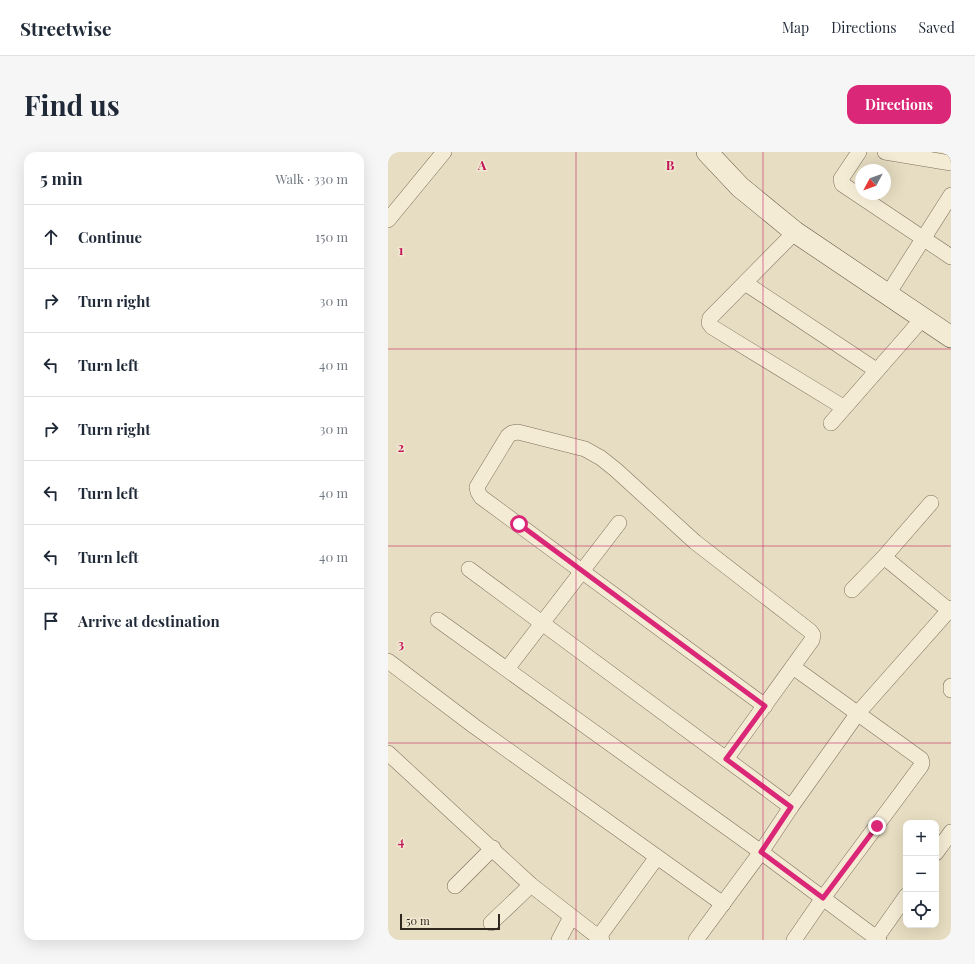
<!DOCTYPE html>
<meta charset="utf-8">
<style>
:root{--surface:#fff;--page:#f6f6f7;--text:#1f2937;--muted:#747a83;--line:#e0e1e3;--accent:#db2777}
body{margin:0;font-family:"Playfair Display",serif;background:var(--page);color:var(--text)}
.controls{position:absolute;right:12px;bottom:12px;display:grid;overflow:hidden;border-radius:8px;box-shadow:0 4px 16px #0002}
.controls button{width:36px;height:36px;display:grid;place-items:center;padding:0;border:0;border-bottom:1px solid var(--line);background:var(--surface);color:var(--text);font:20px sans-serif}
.compass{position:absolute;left:467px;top:12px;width:36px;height:36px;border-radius:50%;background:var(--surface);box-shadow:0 4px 16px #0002;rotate:229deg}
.scale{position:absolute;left:12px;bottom:10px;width:100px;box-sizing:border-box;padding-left:4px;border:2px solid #30271e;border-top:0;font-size:11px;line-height:14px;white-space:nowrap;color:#30271e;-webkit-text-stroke:3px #f0e8d1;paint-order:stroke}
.stop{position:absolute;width:12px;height:12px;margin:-9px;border:3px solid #db2777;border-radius:50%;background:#fff}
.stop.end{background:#db2777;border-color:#fff;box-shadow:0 1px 4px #0008}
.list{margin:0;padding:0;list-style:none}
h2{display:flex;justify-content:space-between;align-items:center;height:52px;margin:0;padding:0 16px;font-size:17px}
h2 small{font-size:13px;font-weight:400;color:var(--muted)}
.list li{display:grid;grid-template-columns:26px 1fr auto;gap:12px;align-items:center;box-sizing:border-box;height:64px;padding:0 16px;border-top:1px solid var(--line)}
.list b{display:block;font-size:15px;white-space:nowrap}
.list em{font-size:13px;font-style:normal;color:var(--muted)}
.icon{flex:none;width:22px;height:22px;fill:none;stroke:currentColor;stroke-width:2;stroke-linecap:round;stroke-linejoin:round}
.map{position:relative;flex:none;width:563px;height:788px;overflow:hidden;border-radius:12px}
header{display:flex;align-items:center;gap:24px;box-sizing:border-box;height:56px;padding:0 20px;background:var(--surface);border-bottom:1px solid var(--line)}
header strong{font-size:19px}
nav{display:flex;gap:22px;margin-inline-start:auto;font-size:14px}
.intro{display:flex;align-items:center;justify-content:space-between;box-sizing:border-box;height:96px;padding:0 24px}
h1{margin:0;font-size:28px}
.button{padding:10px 18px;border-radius:12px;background:var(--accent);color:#fff;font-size:14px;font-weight:700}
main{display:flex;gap:24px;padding:0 24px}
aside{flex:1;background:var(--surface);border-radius:12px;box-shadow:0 4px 16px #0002}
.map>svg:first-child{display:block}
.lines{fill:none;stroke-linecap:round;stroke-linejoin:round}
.street-casing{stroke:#7f6f5c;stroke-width:16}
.secondary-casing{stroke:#60513f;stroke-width:22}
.street{stroke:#f3ebd4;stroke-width:15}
.secondary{stroke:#f3ebd4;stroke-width:21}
.route{stroke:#db2777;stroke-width:5}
.grid{fill:none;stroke:#c2185b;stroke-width:1;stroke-opacity:0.55}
.grid-label{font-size:13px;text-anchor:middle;font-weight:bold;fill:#c2185b;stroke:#f0e8d1;stroke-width:3;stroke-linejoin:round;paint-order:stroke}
</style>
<header>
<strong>Streetwise</strong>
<nav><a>Map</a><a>Directions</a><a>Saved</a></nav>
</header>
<div class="intro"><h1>Find us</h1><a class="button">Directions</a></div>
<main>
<aside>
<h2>5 min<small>Walk · 330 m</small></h2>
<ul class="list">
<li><svg class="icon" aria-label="ahead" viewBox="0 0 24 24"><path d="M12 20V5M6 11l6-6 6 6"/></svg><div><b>Continue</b></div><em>150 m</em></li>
<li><svg class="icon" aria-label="right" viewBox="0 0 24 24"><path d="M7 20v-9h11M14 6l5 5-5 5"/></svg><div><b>Turn right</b></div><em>30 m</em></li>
<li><svg class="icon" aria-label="left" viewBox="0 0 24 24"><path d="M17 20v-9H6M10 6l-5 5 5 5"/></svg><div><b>Turn left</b></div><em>40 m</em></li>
<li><svg class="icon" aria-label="right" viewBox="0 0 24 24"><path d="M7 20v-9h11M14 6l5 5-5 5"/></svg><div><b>Turn right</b></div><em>30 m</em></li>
<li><svg class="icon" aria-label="left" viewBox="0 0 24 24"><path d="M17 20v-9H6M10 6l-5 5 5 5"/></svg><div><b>Turn left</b></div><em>40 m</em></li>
<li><svg class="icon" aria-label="left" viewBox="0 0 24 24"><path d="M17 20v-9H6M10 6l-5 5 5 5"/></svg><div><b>Turn left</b></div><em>40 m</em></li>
<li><svg class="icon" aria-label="arrive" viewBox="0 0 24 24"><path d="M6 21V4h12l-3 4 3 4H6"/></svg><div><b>Arrive at destination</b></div></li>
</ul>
</aside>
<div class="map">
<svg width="563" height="788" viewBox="0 0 563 788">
<rect width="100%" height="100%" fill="#e7ddc2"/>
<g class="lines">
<g class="street-casing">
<g id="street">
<path d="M471 0 453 27 454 32 563 105"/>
<path d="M497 0 563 11"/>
<path d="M0 68 56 0"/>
<path d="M407 80 322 166 321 171 324 175 455 255"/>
<path d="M357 131 488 218"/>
<path d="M500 142 563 43"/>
<path d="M443 271 535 166"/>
<path d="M496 405 563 460"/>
<path d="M81 417 403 655"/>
<path d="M464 438 496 405 543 351"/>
<path d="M50 468 373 700 491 788"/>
<path d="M0 509 86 574 335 752"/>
<path d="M405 515 533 607 534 611 533 614 435 746 406 788"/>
<path d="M119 517 231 371"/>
<path d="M563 534V538"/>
<path d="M0 601 143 733 214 788"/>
<path d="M338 607 424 488 425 483 422 479 307 390 228 318 213 306 197 297 130 280 124 281 120 284 89 335 90 340 93 345 377 554"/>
<path d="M548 701 563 680"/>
<path d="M67 734 105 696"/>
<path d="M103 771 143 733"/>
<path d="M210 786 269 705"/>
<path d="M171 788 183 765"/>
<path d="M308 788 373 700 403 655 470 561 563 456"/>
<path d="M487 788 518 744"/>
</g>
</g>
<g class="secondary-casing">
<path id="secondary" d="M319 0 352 35 407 80 563 185"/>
</g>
<use href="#street" class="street"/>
<use href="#secondary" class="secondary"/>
</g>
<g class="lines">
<path class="route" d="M131 372 377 554 338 607 403 655 373 700 435 746 489 674"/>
</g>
<path class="grid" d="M188 0V788M375 0V788M0 197H563M0 394H563M0 591H563"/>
<g class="grid-label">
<text x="94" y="18">A</text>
<text x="282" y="18">B</text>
<text x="13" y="103">1</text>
<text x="13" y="300">2</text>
<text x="13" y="497">3</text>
<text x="13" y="694">4</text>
</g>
</svg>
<div class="controls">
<button>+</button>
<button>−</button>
<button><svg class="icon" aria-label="locate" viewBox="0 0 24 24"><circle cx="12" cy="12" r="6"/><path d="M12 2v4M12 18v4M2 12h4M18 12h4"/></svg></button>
</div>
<svg class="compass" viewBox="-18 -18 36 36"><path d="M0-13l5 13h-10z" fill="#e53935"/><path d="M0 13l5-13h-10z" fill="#747a83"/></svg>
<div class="scale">50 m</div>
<div class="stop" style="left:131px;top:372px"></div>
<div class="stop end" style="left:489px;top:674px"></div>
</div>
</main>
